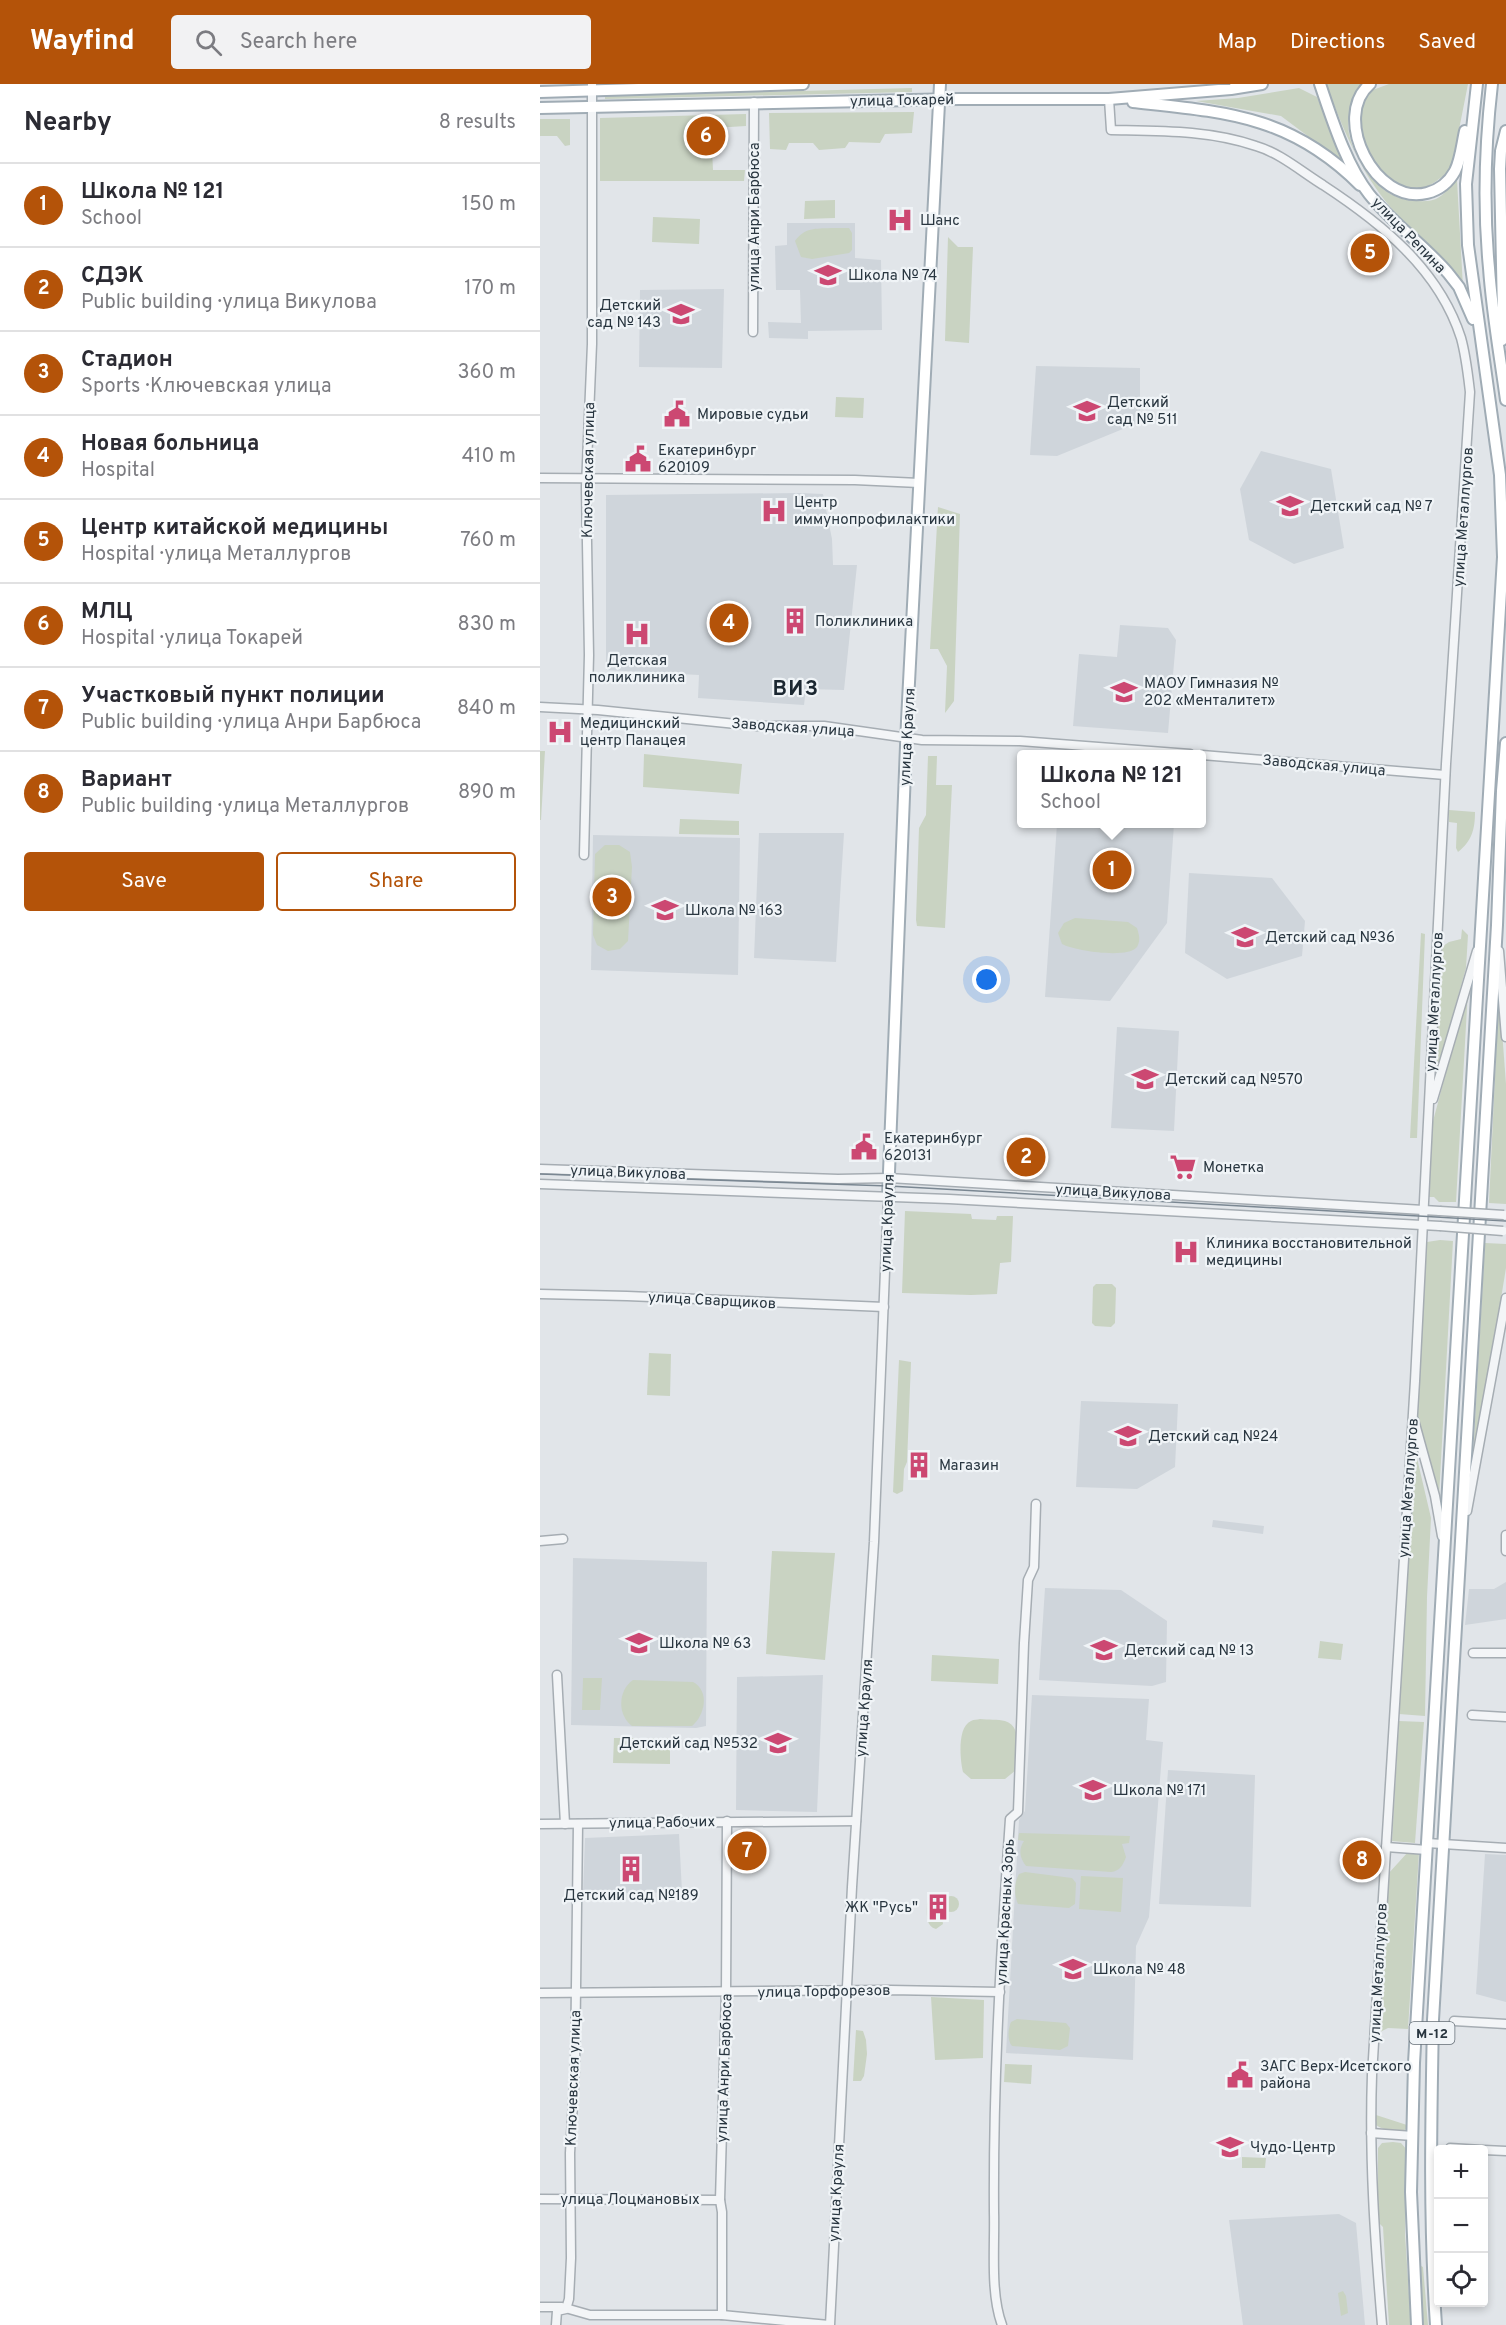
<!DOCTYPE html>
<meta charset="utf-8">
<style>
:root{--surface:#fff;--page:#f2f2f3;--text:#2b2b33;--muted:#7c7c81;--line:#e1e1e2;--accent:#b45309}
body{margin:0;font-family:Overpass,sans-serif;background:var(--page);color:var(--text)}
.controls{position:absolute;right:18px;bottom:18px;display:grid;overflow:hidden;border-radius:6px;box-shadow:0 3px 9px #0003}
.controls button{width:54px;height:54px;display:grid;place-items:center;padding:0;border:0;border-bottom:2px solid var(--line);background:var(--surface);color:var(--text);font:30px sans-serif}
.you{position:absolute;left:447px;top:896px;width:21px;height:21px;margin:-15px;border:4px solid #fff;border-radius:50%;background:#1a73e8;box-shadow:0 0 0 9px #1a73e833}
.badge{display:grid;place-items:center;width:39px;height:39px;border-radius:50%;background:var(--accent);color:#fff;font-size:20px;font-weight:700}
.pin{position:absolute;translate:-50% -50%;border:3px solid #fff;box-shadow:0 2px 6px #0006}
.popup{position:absolute;left:477px;top:666px;width:189px;height:78px;box-sizing:border-box;display:grid;place-content:center;border-radius:6px;background:var(--surface);filter:drop-shadow(0 2px 4px #0005);font-size:20px;white-space:nowrap;color:var(--muted)}
.popup b{font-size:22px;color:var(--text)}
.popup::after{content:'';position:absolute;left:50%;top:100%;margin-left:-12px;border:12px solid transparent;border-top-color:var(--surface)}
.list{margin:0;padding:0;list-style:none}
h2{display:flex;justify-content:space-between;align-items:center;height:78px;margin:0;padding:0 24px;font-size:26px}
h2 small{font-size:20px;font-weight:400;color:var(--muted)}
.list li{display:grid;grid-template-columns:39px 1fr auto;gap:18px;align-items:center;box-sizing:border-box;height:84px;padding:0 24px;border-top:2px solid var(--line)}
.list b{display:block;font-size:22px;white-space:nowrap}
.list p{margin:0;font-size:20px;white-space:nowrap;color:var(--muted)}
.list em{font-size:20px;font-style:normal;color:var(--muted)}
.actions{display:flex;gap:12px;padding:18px 24px}
.actions a{flex:1;padding:14px 0;border:2px solid var(--accent);border-radius:6px;text-align:center;font-size:21px;color:var(--accent)}
.actions .main{background:var(--accent);color:#fff}
.icon{flex:none;width:33px;height:33px;fill:none;stroke:currentColor;stroke-width:2;stroke-linecap:round;stroke-linejoin:round}
.map{position:relative;flex:none;width:966px;height:2241px;overflow:hidden}
header{display:flex;align-items:center;gap:36px;box-sizing:border-box;height:84px;padding:0 30px;background:var(--accent);color:#fff}
header strong{font-size:28px}
nav{display:flex;gap:33px;margin-inline-start:auto;font-size:21px}
.search{width:420px;height:54px;background:var(--page);display:flex;align-items:center;gap:15px;box-sizing:border-box;padding:0 21px;border-radius:6px;color:var(--muted);font-size:22px}
main{display:flex}
aside{flex:1;background:var(--surface)}
.map>svg:first-child{display:block}
.built{fill:#cfd5db}
.green{fill:#c9d3c2}
.lines{fill:none;stroke-linecap:round;stroke-linejoin:round}
.minor-casing{stroke:#a6adb3;stroke-width:11}
.major-casing{stroke:#a0acb5;stroke-width:14}
.minor{stroke:#f3f5f7;stroke-width:8}
.major{stroke:#fff;stroke-width:10}
.tram{stroke:#7a8792;stroke-width:1.5}
.minor-bridge-casing{stroke:#a6adb3;stroke-width:11;stroke-linecap:butt}
.minor-bridge{stroke:#f3f5f7;stroke-width:8}
.labels{text-anchor:middle;stroke-width:4.5;stroke-linejoin:round;paint-order:stroke}
.shield{fill:#f0f4f7;stroke:#656f77;stroke-width:1.5}
.shield-label{font-size:14px;font-weight:bold;fill:#293640}
.street-label{font-size:15px;fill:#293640;stroke:#f0f4f7}
.poi-label{font-size:15px;fill:#293640;stroke:#f0f4f7;text-anchor:start}
.district-label{font-size:21px;font-weight:bold;letter-spacing:1.5px;fill:#1b2731;stroke:#f0f4f7}
</style>
<header>
<strong>Wayfind</strong>
<div class="search"><svg class="icon" aria-label="search" viewBox="0 0 24 24"><circle cx="10" cy="10" r="6"/><path d="M15 15l6 6"/></svg>Search here</div>
<nav><a>Map</a><a>Directions</a><a>Saved</a></nav>
</header>
<main>
<aside>
<h2>Nearby<small>8 results</small></h2>
<ul class="list">
<li><span class="badge">1</span><div><b>Школа № 121</b><p>School</p></div><em>150 m</em></li>
<li><span class="badge">2</span><div><b>СДЭК</b><p>Public building · улица Викулова</p></div><em>170 m</em></li>
<li><span class="badge">3</span><div><b>Стадион</b><p>Sports · Ключевская улица</p></div><em>360 m</em></li>
<li><span class="badge">4</span><div><b>Новая больница</b><p>Hospital</p></div><em>410 m</em></li>
<li><span class="badge">5</span><div><b>Центр китайской медицины</b><p>Hospital · улица Металлургов</p></div><em>760 m</em></li>
<li><span class="badge">6</span><div><b>МЛЦ</b><p>Hospital · улица Токарей</p></div><em>830 m</em></li>
<li><span class="badge">7</span><div><b>Участковый пункт полиции</b><p>Public building · улица Анри Барбюса</p></div><em>840 m</em></li>
<li><span class="badge">8</span><div><b>Вариант</b><p>Public building · улица Металлургов</p></div><em>890 m</em></li>
</ul>
<div class="actions"><a class="main">Save</a><a>Share</a></div>
</aside>
<div class="map">
<svg width="966" height="2241" viewBox="0 0 966 2241">
<rect width="100%" height="100%" fill="#e1e5e9"/>
<g class="built">
<path d="M247 139H315V174L341 176 342 246 268 247V255L229 254 228 238 261 239 260 206H236L235 162 247 161Z"/>
<path d="M184 205 182 284 99 283 100 206Z"/>
<path d="M496 282 600 284V338L517 372 490 371Z"/>
<path d="M721 367 791 385 804 464 754 480 709 456 700 405Z"/>
<path d="M259 409 283 410 292 455 293 481H317L304 606 266 605 264 621 158 614 159 591 66 586V411Z"/>
<path d="M580 541 628 544 636 556 628 649 533 642 539 570 577 573Z"/>
<path d="M517 740H634L627 839 570 917 505 913Z"/>
<path d="M219 749H304L296 878 214 874Z"/>
<path d="M53 751 200 754 198 891 51 886Z"/>
<path d="M649 789 732 794 765 837 762 872 687 895 645 869Z"/>
<path d="M577 943 639 947 634 1047 571 1044Z"/>
<path d="M541 1317 638 1320 635 1383 597 1405 536 1403Z"/>
<path d="M673 1436 724 1442 723 1450 672 1443Z"/>
<path d="M33 1474 167 1478 166 1642 156 1644 31 1641Z"/>
<path d="M966 1498V1535L925 1541 929 1505H954Z"/>
<path d="M505 1504 581 1506 627 1537 626 1598 612 1602 499 1596Z"/>
<path d="M283 1591 277 1728 196 1726 197 1593Z"/>
<path d="M492 1611 609 1615 606 1656 623 1658 609 1833 596 1862 593 1976 466 1969 479 1736 485 1727Z"/>
<path d="M628 1686 715 1691 711 1823 619 1820Z"/>
<path d="M139 1750 142 1808 43 1810 45 1754Z"/>
<path d="M945 1770 966 1771V1918L936 1910Z"/>
<path d="M799 2130 816 2139 825 2241H703L689 2136Z"/>
</g>
<g class="green">
<path d="M786 0H821C814 15 806 33 809 50 816 81 840 114 873 117 881 117 889 118 896 115 904 111 911 102 917 96L923 203C903 173 876 153 852 125 820 88 803 45 786 0Z"/>
<path d="M849 0H928L911 86C901 93 891 103 879 105 848 110 824 69 820 42 818 30 824 17 830 7Z"/>
<path d="M372 4V8L65 15V12Z"/>
<path d="M759 4 777 13 805 80 741 32 656 17 698 14Z"/>
<path d="M374 28 372 49 345 50 340 59 309 58 305 64 279 66 273 59H249L246 66 230 65 229 29Z"/>
<path d="M206 30V42L157 45V58L164 65H172L173 86H205L204 97H60V34Z"/>
<path d="M0 35H30V61L25 62 17 52H0Z"/>
<path d="M295 116V134L264 135 265 117Z"/>
<path d="M113 133 160 135 159 160 112 158Z"/>
<path d="M291 144H309L312 149V166L309 169 272 175 261 173 255 157C265 143 275 145 291 144Z"/>
<path d="M408 153 418 163H433L429 259 405 257Z"/>
<path d="M296 313 324 314 323 334 295 333Z"/>
<path d="M398 423 420 430 414 617 405 629 407 582 398 565H390Z"/>
<path d="M0 667H5L1 736H0Z"/>
<path d="M104 670 202 680 199 710 103 703Z"/>
<path d="M388 672H397L396 701H412L405 844 377 842 376 836 379 744 386 731Z"/>
<path d="M909 726 935 728C935 745 932 757 918 768L916 764 917 739 909 738Z"/>
<path d="M140 735 199 737V751L139 750Z"/>
<path d="M65 761H79L90 768 92 783 88 857 80 865 68 867 57 861 53 851 55 770Z"/>
<path d="M535 834 588 838 597 844C599 851 601 856 597 863 588 875 535 867 522 860L518 849 524 839Z"/>
<path d="M922 845 928 851 926 884 894 998 900 864 909 858 921 855Z"/>
<path d="M881 849 885 850 877 1054H870Z"/>
<path d="M928 906 916 1118H899L894 1113H888L892 1041Z"/>
<path d="M959 907 966 1000V1120L949 1119Z"/>
<path d="M365 1127 431 1130 432 1135 456 1136 457 1132H473L471 1178 460 1179 457 1210 431 1211 362 1209Z"/>
<path d="M900 1156 913 1157 899 1413 877 1330 886 1163 887 1158Z"/>
<path d="M945 1159 966 1160V1184L932 1390Z"/>
<path d="M556 1200H572L576 1204 575 1239 571 1243 555 1242 552 1239 553 1203Z"/>
<path d="M109 1269 131 1270 130 1312 107 1311Z"/>
<path d="M359 1276 371 1278 367 1378 364 1385 363 1407 357 1410 353 1408Z"/>
<path d="M873 1357 891 1434 887 1513 885 1632 859 1630 858 1615Z"/>
<path d="M232 1467 295 1469 285 1576 226 1570Z"/>
<path d="M780 1557 803 1560 801 1576 778 1574Z"/>
<path d="M392 1571 459 1575 458 1600 391 1597Z"/>
<path d="M43 1594H62L60 1626H42Z"/>
<path d="M93 1596 153 1598C170 1607 165 1631 152 1642H92C77 1631 78 1606 93 1596Z"/>
<path d="M440 1635C448 1636 458 1635 465 1637 484 1643 476 1671 476 1686L465 1695H431L423 1688C420 1676 417 1643 431 1637 434 1635 437 1636 440 1635Z"/>
<path d="M859 1637 884 1638 875 1759 852 1757Z"/>
<path d="M74 1654H130V1680L73 1679Z"/>
<path d="M479 1749 590 1752 589 1759 582 1760 586 1773C583 1781 580 1787 571 1788L486 1782C480 1774 478 1766 484 1757L478 1756Z"/>
<path d="M868 1768 879 1769 868 1945 848 1944 840 1948 848 1790Z"/>
<path d="M485 1788 532 1794 536 1799 535 1820 529 1824 478 1820C474 1811 474 1799 479 1790Z"/>
<path d="M541 1792 583 1794 581 1828 539 1825Z"/>
<circle cx="411" cy="1820" r="8"/>
<path d="M392 1814 399 1817 403 1840 396 1845C385 1842 387 1829 387 1819Z"/>
<path d="M391 1913 444 1916 443 1974 395 1976Z"/>
<path d="M477 1935 526 1939 530 1944 528 1962 520 1966 472 1962C467 1956 468 1945 471 1938Z"/>
<path d="M316 1946 323 1947 326 1956 327 1970 324 1992 321 1997H313Z"/>
<path d="M465 1980 492 1981 491 2000 464 1998Z"/>
<path d="M836 2031 867 2041 868 2044C860 2050 844 2047 836 2041Z"/>
<path d="M853 2058 861 2059 867 2066 865 2150 871 2241H849L843 2143 838 2138V2064L842 2059Z"/>
<path d="M702 2073 726 2074 725 2084H702Z"/>
<path d="M881 2182 883 2183 888 2241H881L879 2183Z"/>
<path d="M803 2207 806 2212 808 2229 801 2232 798 2209Z"/>
</g>
<g class="lines">
<g class="minor-casing">
<g id="minor">
<path d="M569 15 571 46C620 47 669 46 716 62 740 69 762 88 783 101 841 139 899 185 921 254 926 272 928 291 930 308L906 680 875 1297 832 1991C829 2075 835 2157 842 2241"/>
<path d="M213 248 214 18"/>
<path d="M0 394 315 396 379 399"/>
<path d="M0 623 58 626 216 642H284L382 656 480 657 650 670"/>
<path d="M662 671 905 691"/>
<path d="M44 771 49 571 46 403 52 260V0"/>
<path d="M959 867 966 953"/>
<path d="M893 1015 937 867"/>
<path d="M0 1085 298 1095 349 1094 900 1127"/>
<path d="M0 1100 409 1115 900 1142"/>
<path d="M0 1210 87 1212 344 1223"/>
<path d="M874 1336 895 1412 902 1452"/>
<path d="M927 1427 966 1214"/>
<path d="M966 1451V1467"/>
<path d="M0 1457 23 1455"/>
<path d="M933 1569H966"/>
<path d="M17 1591 25 1740"/>
<path d="M932 1631 966 1633"/>
<path d="M0 1740 316 1737"/>
<path d="M887 1759 966 1764"/>
<path d="M846 1763 887 1766"/>
<path d="M0 1909 350 1906 460 1908"/>
<path d="M914 1937 966 1940"/>
<path d="M831 2049 873 2052"/>
<path d="M910 2064 942 2066"/>
<path d="M944 2066 966 2067"/>
<path d="M0 2115 180 2116"/>
<path d="M0 2223H22L50 2231H182L289 2241"/>
<path d="M182 2231V2128L180 2116 186 1909 187 1737"/>
<path d="M16 2241 17 2227 26 2225 29 2215 31 2174 30 2069 35 1984 38 1740"/>
<path d="M290 2241 312 1803 334 1458 348 1113"/>
<path d="M462 2241C450 2209 455 2162 454 2128 453 1997 461 1865 470 1735L478 1728 484 1559 488 1496 494 1483 496 1420"/>
</g>
</g>
<g class="major-casing">
<g id="major">
<path d="M780 0C792 35 806 81 829 110 852 139 884 161 908 189L919 203 933 235"/>
<path d="M830 0C791 33 835 122 887 109 899 106 909 98 915 87 921 75 922 60 925 47"/>
<path d="M952 0C945 61 943 122 949 184 952 228 960 272 966 316"/>
<path d="M0 8 263 0"/>
<path d="M593 18C685 28 750 31 820 101"/>
<path d="M0 24 419 15H569L691 5 722 0"/>
<path d="M962 256 963 229 960 85 961 67 966 47"/>
<path d="M348 1113 367 637 400 0"/>
<path d="M877 2241 871 2108 874 1979 963 473 960 391 928 161 926 100 937 0"/>
<path d="M896 2241C889 2139 891 2038 893 1936L957 841 962 707 966 659"/>
</g>
</g>
<use href="#minor" class="minor"/>
<use href="#major" class="major"/>
<path class="tram" d="M0 1090 349 1102 966 1137"/>
<g class="minor-bridge-casing">
<g id="minor-bridge">
<path d="M900 1127 964 1131"/>
<path d="M900 1142 963 1147"/>
</g>
</g>
<use href="#minor-bridge" class="minor-bridge"/>
</g>
<defs>
<g id="hospital-bare" transform="scale(2.07)"><path d="M-5-5h3v3.5h4V-5h3V5h-3V1.5h-4V5h-3Z" fill="#cc4872" stroke="#f0f4f7" stroke-width="2.5" paint-order="stroke"/></g>
<g id="school-bare" transform="scale(2.07)"><path d="M0-5L7-2L0 1L-7-2ZM-4 1L0 2.5L4 1V4Q0 6-4 4Z" fill="#cc4872" stroke="#f0f4f7" stroke-width="2.5" paint-order="stroke"/></g>
<g id="civic-bare" transform="scale(2.07)"><path d="M-.6-6.5H3V-4.5H.6V-3L4-1V1h2V6H-6V1h2V-1L-.6-3ZM-1.2 2.5V6h2.4V2.5Z" fill="#cc4872" stroke="#f0f4f7" stroke-width="2.5" paint-order="stroke"/></g>
<g id="building-bare" transform="scale(2.07)"><path d="M-4-6H4V6H1V3H-1V6H-4ZM-2.5-4.3h1.7v1.8h-1.7ZM.8-4.3h1.7v1.8H.8ZM-2.5-1h1.7V.8h-1.7ZM.8-1h1.7V.8H.8Z" fill="#cc4872" stroke="#f0f4f7" stroke-width="2.5" paint-order="stroke"/></g>
<g id="supermarket-bare" transform="scale(2.07)"><path d="M-6-5.5h2.5l.6 2H6L4.5 2H-2.5L-4.4-4H-6ZM-1.5 3.2a1.3 1.3 0 1 0 .1 0ZM3 3.2a1.3 1.3 0 1 0 .1 0Z" fill="#cc4872" stroke="#f0f4f7" stroke-width="2.5" paint-order="stroke"/></g>
</defs>
<g fill-rule="evenodd">
<use href="#hospital-bare" x="360" y="136"/>
<use href="#school-bare" x="288" y="191"/>
<use href="#school-bare" x="141" y="230"/>
<use href="#school-bare" x="547" y="327"/>
<use href="#civic-bare" x="137" y="330"/>
<use href="#civic-bare" x="98" y="375"/>
<use href="#school-bare" x="750" y="422"/>
<use href="#hospital-bare" x="234" y="427"/>
<use href="#building-bare" x="255" y="537"/>
<use href="#hospital-bare" x="97" y="550"/>
<use href="#school-bare" x="584" y="608"/>
<use href="#hospital-bare" x="20" y="648"/>
<use href="#school-bare" x="125" y="826"/>
<use href="#school-bare" x="705" y="853"/>
<use href="#school-bare" x="605" y="995"/>
<use href="#civic-bare" x="324" y="1063"/>
<use href="#supermarket-bare" x="643" y="1083"/>
<use href="#hospital-bare" x="646" y="1168"/>
<use href="#school-bare" x="588" y="1352"/>
<use href="#building-bare" x="379" y="1381"/>
<use href="#school-bare" x="99" y="1559"/>
<use href="#school-bare" x="564" y="1566"/>
<use href="#school-bare" x="238" y="1659"/>
<use href="#school-bare" x="553" y="1706"/>
<use href="#building-bare" x="91" y="1785"/>
<use href="#building-bare" x="398" y="1823"/>
<use href="#school-bare" x="533" y="1885"/>
<use href="#civic-bare" x="700" y="1991"/>
<use href="#school-bare" x="690" y="2063"/>
</g>
<g class="labels">
<rect class="shield" x="869.5" y="1938" width="45" height="22" rx="4.5"/>
<g class="shield-label">
<text x="892" y="1954">М-12</text>
</g>
<g class="street-label">
<text transform="translate(362 16) rotate(-1)" y="5">улица Токарей</text>
<text transform="translate(214 133) rotate(-90)" y="5">улица Анри Барбюса</text>
<text transform="translate(869 151) rotate(46)" y="5">улица Репина</text>
<text transform="translate(48 386) rotate(-89)" y="5">Ключевская улица</text>
<text transform="translate(923 433) rotate(-86)" y="5">улица Металлургов</text>
<text transform="translate(253 643) rotate(4)" y="5">Заводская улица</text>
<text transform="translate(367 653) rotate(-87)" y="5">улица Крауля</text>
<text transform="translate(784 681) rotate(5)" y="5">Заводская улица</text>
<text transform="translate(894 918) rotate(-87)" y="5">улица Металлургов</text>
<text transform="translate(88 1088) rotate(2)" y="5">улица Викулова</text>
<text transform="translate(573 1108) rotate(3)" y="5">улица Викулова</text>
<text transform="translate(347 1139) rotate(-88)" y="5">улица Крауля</text>
<text transform="translate(172 1216) rotate(3)" y="5">улица Сварщиков</text>
<text transform="translate(868 1404) rotate(-86)" y="5">улица Металлургов</text>
<text transform="translate(324 1624) rotate(-86)" y="5">улица Крауля</text>
<text transform="translate(122 1738) rotate(-1)" y="5">улица Рабочих</text>
<text transform="translate(465 1828) rotate(-87)" y="5">улица Красных Зорь</text>
<text transform="translate(838 1889) rotate(-87)" y="5">улица Металлургов</text>
<text transform="translate(284 1907) rotate(-1)" y="5">улица Торфорезов</text>
<text transform="translate(184 1984) rotate(-88)" y="5">улица Анри Барбюса</text>
<text transform="translate(33 1994) rotate(-88)" y="5">Ключевская улица</text>
<text transform="translate(296 2109) rotate(-87)" y="5">улица Крауля</text>
<text x="90" y="2120">улица Лоцмановых</text>
</g>
<g class="poi-label">
<text x="380" y="141">Шанс</text>
<text x="308" y="196">Школа № 74</text>
<text x="121" y="226" text-anchor="end">Детский<tspan x="121" dy="17">сад № 143</tspan></text>
<text x="567" y="323">Детский<tspan x="567" dy="17">сад № 511</tspan></text>
<text x="157" y="335">Мировые судьи</text>
<text x="118" y="371">Екатеринбург<tspan x="118" dy="17">620109</tspan></text>
<text x="254" y="423">Центр<tspan x="254" dy="17">иммунопрофилактики</tspan></text>
<text x="770" y="427">Детский сад № 7</text>
<text x="275" y="542">Поликлиника</text>
<text x="97" y="581" text-anchor="middle">Детская<tspan x="97" dy="17">поликлиника</tspan></text>
<text x="604" y="604">МАОУ Гимназия №<tspan x="604" dy="17">202 «Менталитет»</tspan></text>
<text x="40" y="644">Медицинский<tspan x="40" dy="17">центр Панацея</tspan></text>
<text x="145" y="831">Школа № 163</text>
<text x="725" y="858">Детский сад №36</text>
<text x="625" y="1000">Детский сад №570</text>
<text x="344" y="1059">Екатеринбург<tspan x="344" dy="17">620131</tspan></text>
<text x="663" y="1088">Монетка</text>
<text x="666" y="1164">Клиника восстановительной<tspan x="666" dy="17">медицины</tspan></text>
<text x="608" y="1357">Детский сад №24</text>
<text x="399" y="1386">Магазин</text>
<text x="119" y="1564">Школа № 63</text>
<text x="584" y="1571">Детский сад № 13</text>
<text x="218" y="1664" text-anchor="end">Детский сад №532</text>
<text x="573" y="1711">Школа № 171</text>
<text x="91" y="1816" text-anchor="middle">Детский сад №189</text>
<text x="378" y="1828" text-anchor="end">ЖК "Русь"</text>
<text x="553" y="1890">Школа № 48</text>
<text x="720" y="1987">ЗАГС Верх-Исетского<tspan x="720" dy="17">района</tspan></text>
<text x="710" y="2068">Чудо-Центр</text>
</g>
<g class="district-label">
<text x="256" y="611">ВИЗ</text>
</g>
</g>
</svg>
<div class="controls">
<button>+</button>
<button>−</button>
<button><svg class="icon" aria-label="locate" viewBox="0 0 24 24"><circle cx="12" cy="12" r="6"/><path d="M12 2v4M12 18v4M2 12h4M18 12h4"/></svg></button>
</div>
<div class="you"></div>
<div class="pin badge" style="left:572px;top:786px">1</div>
<div class="popup"><b>Школа № 121</b>School</div>
<div class="pin badge" style="left:486px;top:1073px">2</div>
<div class="pin badge" style="left:72px;top:813px">3</div>
<div class="pin badge" style="left:189px;top:539px">4</div>
<div class="pin badge" style="left:830px;top:169px">5</div>
<div class="pin badge" style="left:166px;top:52px">6</div>
<div class="pin badge" style="left:207px;top:1767px">7</div>
<div class="pin badge" style="left:822px;top:1776px">8</div>
</div>
</main>
